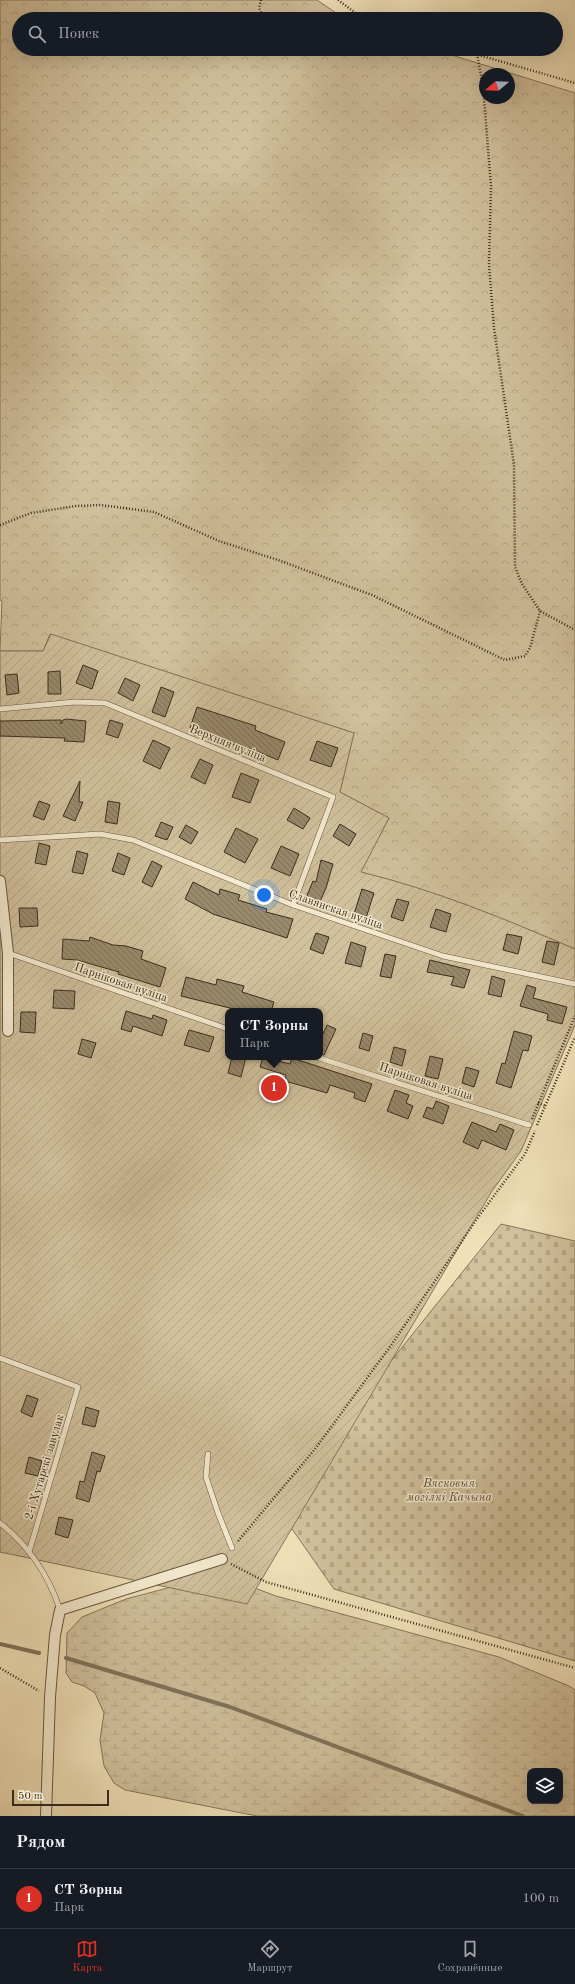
<!DOCTYPE html>
<html lang="ru">
<meta charset="utf-8">
<style>
:root{--surface:#171b24;--page:#20242c;--text:#f1f3f6;--muted:#9ea1a6;--line:#363941;--accent:#d93025}
body{margin:0;font-family:"Old Standard TT",serif;background:var(--page);color:var(--text)}
.controls{position:absolute;right:12px;bottom:12px;display:grid;overflow:hidden;border-radius:8px;box-shadow:0 4px 16px #0002}
.controls button{width:36px;height:36px;display:grid;place-items:center;padding:0;border:0;border-bottom:1px solid var(--line);background:var(--surface);color:var(--text);font:20px sans-serif}
.compass{position:absolute;left:479px;top:68px;width:36px;height:36px;border-radius:50%;background:var(--surface);box-shadow:0 4px 16px #0002;rotate:251deg}
.scale{position:absolute;left:12px;bottom:10px;width:97px;box-sizing:border-box;padding-left:4px;border:2px solid #3b2c1c;border-top:0;font-size:11px;line-height:14px;white-space:nowrap;color:#3b2c1c;-webkit-text-stroke:3px #f5ebd0;paint-order:stroke}
.you{position:absolute;left:264px;top:895px;width:14px;height:14px;margin:-10px;border:3px solid #fff;border-radius:50%;background:#1a73e8;box-shadow:0 0 0 6px #1a73e833}
.badge{display:grid;place-items:center;width:26px;height:26px;border-radius:50%;background:var(--accent);color:#fff;font-size:13px;font-weight:700}
.pin{position:absolute;translate:-50% -50%;border:2px solid #fff;box-shadow:0 1px 4px #0006}
.popup{position:absolute;left:225px;top:1008px;width:98px;height:52px;box-sizing:border-box;display:grid;place-content:center;border-radius:8px;background:var(--surface);filter:drop-shadow(0 1px 3px #0005);font-size:13px;white-space:nowrap;color:var(--muted)}
.popup b{font-size:15px;color:var(--text)}
.popup::after{content:'';position:absolute;left:50%;top:100%;margin-left:-8px;border:8px solid transparent;border-top-color:var(--surface)}
.list{margin:0;padding:0;list-style:none}
h2{display:flex;justify-content:space-between;align-items:center;height:52px;margin:0;padding:0 16px;font-size:17px}
h2 small{font-size:13px;font-weight:400;color:var(--muted)}
.list li{display:grid;grid-template-columns:26px 1fr auto;gap:12px;align-items:center;box-sizing:border-box;height:60px;padding:0 16px;border-top:1px solid var(--line)}
.list b{display:block;font-size:15px;white-space:nowrap}
.list p{margin:0;font-size:13px;white-space:nowrap;color:var(--muted)}
.list em{font-size:13px;font-style:normal;color:var(--muted)}
.icon{flex:none;width:22px;height:22px;fill:none;stroke:currentColor;stroke-width:2;stroke-linecap:round;stroke-linejoin:round}
.map{position:relative;flex:none;width:575px;height:1816px;overflow:hidden}
.search{position:absolute;background:var(--surface);box-shadow:0 4px 16px #0002;left:12px;right:12px;top:12px;height:44px;display:flex;align-items:center;gap:10px;box-sizing:border-box;padding:0 14px;border-radius:22px;color:var(--muted);font-size:15px}
.sheet{height:112px;background:var(--surface)}
nav{display:flex;justify-content:space-around;align-items:center;box-sizing:border-box;height:56px;border-top:1px solid var(--line);background:var(--surface);font-size:11px;color:var(--muted)}
nav a{display:grid;justify-items:center;gap:2px}
nav .on{color:var(--accent)}
.map>svg:first-child{display:block}
.forest{fill:url(#forest-crowns);stroke:#86765c;fill-rule:evenodd}
.wetland{fill:url(#wetland-marsh);stroke:#86765c;fill-rule:evenodd}
.cemetery{fill:url(#cemetery-stones);stroke:#86765c}
.garden{fill:url(#garden-furrows);stroke:#86765c;fill-rule:evenodd}
.lines{fill:none;stroke-linecap:round;stroke-linejoin:round}
.stream{stroke:#827359;stroke-width:4}
.building{fill:url(#building-back-hatch);stroke:#3b2c1c}
.service-casing{stroke:#685943;stroke-width:6}
.minor-casing{stroke:#685943;stroke-width:12}
.path{stroke:#3b2c1c;stroke-width:2.5;stroke-dasharray:1 2;stroke-linecap:butt}
.service{stroke:#f5ebd0;stroke-width:5}
.minor{stroke:#f5ebd0;stroke-width:10}
.labels{text-anchor:middle;stroke-width:3;stroke-linejoin:round;paint-order:stroke}
.street-label{font-size:12px;fill:#3b2c1c;stroke:#f5ebd0}
.park-label{font-size:12px;font-style:italic;fill:#594a36;stroke:#f5ebd0}
</style>
<div class="map">
<svg width="575" height="1816" viewBox="0 0 575 1816">
<defs>
<pattern id="forest-crowns" width="20" height="18" patternUnits="userSpaceOnUse"><rect width="20" height="18" fill="#d1c19d"/><path d="M2 6a3 3 0 1 1 6 0M12 15a3 3 0 1 1 6 0" fill="none" stroke="#b4a687"/></pattern>
<pattern id="wetland-marsh" width="20" height="14" patternUnits="userSpaceOnUse"><rect width="20" height="14" fill="#d1c19d"/><path d="M1 5h8M5 5V1M11 12h8M15 12V8" fill="none" stroke="#b4a687"/></pattern>
<pattern id="cemetery-stones" width="16" height="16" patternUnits="userSpaceOnUse"><rect width="16" height="16" fill="#d1c19d"/><path d="M2 7V4a2 2 0 0 1 4 0v3zM10 15v-3a2 2 0 0 1 4 0v3z" fill="#b4a687"/></pattern>
<pattern id="garden-furrows" width="10" height="10" patternUnits="userSpaceOnUse"><rect width="10" height="10" fill="#d1c19d"/><path d="M-1 1l2-2M0 10L10 0M9 11l2-2" fill="none" stroke="#b4a687"/></pattern>
<pattern id="building-back-hatch" width="6" height="6" patternUnits="userSpaceOnUse"><rect width="6" height="6" fill="#998a6d"/><path d="M-1 5l2 2M0 0l6 6M5-1l2 2" fill="none" stroke="#7e7159"/></pattern>
</defs>
<rect width="100%" height="100%" fill="#f0e0b7"/>
<filter id="stains"><feTurbulence type="fractalNoise" baseFrequency=".005" numOctaves="4"/><feColorMatrix values="0 0 0 0 .2 0 0 0 0 .09 0 0 0 0 .02 0 0 0 .5 -.17"/></filter>
<radialGradient id="worn" r=".72"><stop offset=".6" stop-color="#630" stop-opacity="0"/><stop offset="1" stop-color="#630" stop-opacity=".3"/></radialGradient>
<path class="forest" d="M0 0H317L345 19H19V49H432L575 93V949C504 919 435 890 360 872L389 818 340 792 354 733 50 634 43 651H0L2 601 0 600ZM485 74H509V98H485Z"/>
<path class="wetland" d="M198 1580 244 1584 276 1596 499 1657 569 1686 575 1690V1816H257L125 1790 114 1783 104 1766 100 1740 104 1713 95 1693 84 1686 72 1682 66 1673 67 1633 82 1617 126 1599ZM530 1771H560V1801H530Z"/>
<path class="cemetery" d="M501 1224 575 1241V1661L334 1589 285 1519 346 1417Z"/>
<path class="garden" d="M51 634 354 733 340 792 389 818 361 872C435 890 505 919 575 949V1025L521 1151 492 1191 247 1604 0 1552V651H43ZM228 1011H320V1057H228Z"/>
<g class="lines">
<g class="stream">
<path d="M0 1644 39 1653"/>
<path d="M66 1658 230 1707 523 1816"/>
</g>
</g>
<g class="building">
<path d="M83 665 98 671 92 689 76 683Z"/>
<path d="M60 671 61 694H48V672Z"/>
<path d="M17 674 19 693 7 695 5 675Z"/>
<path d="M125 678 140 685 133 701 118 693Z"/>
<path d="M161 687 174 692 165 717 152 712Z"/>
<path d="M197 707 256 726 255 730 285 742 278 760 249 748V749L224 742 225 740 190 728Z"/>
<path d="M66 719 86 721 84 742 64 741 65 738 0 736V721L61 720V724L63 720Z"/>
<path d="M110 720 123 724 118 738 106 734Z"/>
<path d="M153 740 170 748 160 769 143 761Z"/>
<path d="M317 741 338 748 331 767 310 760Z"/>
<path d="M200 759 213 765 205 784 191 777Z"/>
<path d="M241 773 259 780 250 803 232 797Z"/>
<path d="M80 781 79 802H83L75 821 63 816Z"/>
<path d="M39 801 50 805 44 820 33 816Z"/>
<path d="M108 801 120 803 117 824 105 822Z"/>
<path d="M294 808 310 818 303 829 287 820Z"/>
<path d="M161 822 173 827 167 840 155 836Z"/>
<path d="M340 824 356 834 349 846 333 836Z"/>
<path d="M186 825 198 832 191 844 179 837Z"/>
<path d="M236 828 258 839 245 863 224 852Z"/>
<path d="M39 843 50 846 46 865 35 863Z"/>
<path d="M281 846 299 854 290 876 271 868Z"/>
<path d="M77 851 88 854 83 874 72 872Z"/>
<path d="M118 853 130 858 124 875 112 871Z"/>
<path d="M321 860 333 864 326 888 318 906 305 900 313 881 316 882Z"/>
<path d="M152 861 162 866 152 887 142 882Z"/>
<path d="M193 882 219 895 220 889 240 895 238 900 267 909 266 912 293 919 287 938 213 914 185 899Z"/>
<path d="M362 889 374 893 366 918 354 914Z"/>
<path d="M397 899 409 902 403 921 391 917Z"/>
<path d="M19 908H37L38 926 20 927Z"/>
<path d="M436 909 451 914 446 932 430 927Z"/>
<path d="M316 933 329 937 323 954 310 949Z"/>
<path d="M507 934 522 937 518 954 503 950Z"/>
<path d="M90 937 113 945 126 946 143 951 141 959 166 968 160 987 118 974 119 972 77 960 62 959 63 939 89 941Z"/>
<path d="M547 941 559 943 554 965 542 962Z"/>
<path d="M351 942 366 947 361 967 345 963Z"/>
<path d="M385 954 396 956 391 978 380 976Z"/>
<path d="M430 960 470 970 464 988 451 985 454 977 427 972Z"/>
<path d="M492 976 505 980 501 997 488 994Z"/>
<path d="M186 977 216 985 217 979 244 986 242 992 274 1002 271 1011H242L181 996Z"/>
<path d="M527 985 536 988 533 998 567 1007 562 1024 547 1020 548 1014 520 1006Z"/>
<path d="M54 990 75 991 74 1009 53 1008Z"/>
<path d="M126 1011 152 1019 153 1015 167 1020 162 1036 133 1026 131 1032 121 1029Z"/>
<path d="M21 1012H36L35 1033 20 1032Z"/>
<path d="M327 1025 336 1029 324 1055 320 1054V1040Z"/>
<path d="M189 1030 214 1037 209 1052 184 1045Z"/>
<path d="M514 1031 532 1036 528 1051 523 1050 511 1088 496 1083 502 1063 505 1064Z"/>
<path d="M363 1033 373 1036 369 1051 359 1048Z"/>
<path d="M82 1039 96 1043 91 1058 78 1054Z"/>
<path d="M394 1047 406 1050 402 1066 390 1062Z"/>
<path d="M430 1056 443 1059 438 1079 425 1076Z"/>
<path d="M232 1057H246L241 1077 228 1073Z"/>
<path d="M263 1057 290 1064 292 1058 372 1084 365 1102 354 1098 355 1093 330 1085 327 1093 285 1081 286 1075 260 1067Z"/>
<path d="M466 1067 479 1071 474 1087 462 1083Z"/>
<path d="M395 1090 409 1095 406 1103 413 1106 408 1119 387 1111Z"/>
<path d="M436 1101 449 1106 443 1124 423 1117 427 1107 433 1109Z"/>
<path d="M472 1122 496 1132 500 1124 514 1130 506 1150 482 1140 478 1149 463 1142Z"/>
<path d="M27 1395 38 1399 32 1417 21 1412Z"/>
<path d="M86 1407 99 1411 95 1427 82 1424Z"/>
<path d="M92 1452 105 1456 100 1472 97 1471 89 1502 76 1498 80 1481 84 1482Z"/>
<path d="M29 1457 42 1461 38 1476 25 1473Z"/>
<path d="M59 1517 73 1520 68 1538 55 1534Z"/>
</g>
<g class="lines">
<g class="service-casing">
<g id="service">
<path d="M0 709 75 702 105 703 333 797 293 905"/>
<path d="M0 840 100 834 133 840 293 905 443 956 575 984"/>
<path d="M8 953 228 1029"/>
<path d="M316 1057 529 1125"/>
<path d="M0 1358 78 1387 29 1552"/>
<path d="M208 1454 206 1477 218 1513 232 1548"/>
<path d="M0 1523C28 1545 49 1576 60 1610"/>
</g>
</g>
<g class="minor-casing">
<g id="minor">
<path d="M0 881 8 953V1031"/>
<path d="M46 1816 50 1697 55 1635 60 1610 222 1559"/>
</g>
</g>
<g class="path">
<path d="M261 0 259 8 264 19"/>
<path d="M338 0 357 14 370 19"/>
<path d="M458 49 575 83"/>
<path d="M477 54 483 86 491 186 489 265 494 328 514 465 515 567 522 584 540 611 575 630"/>
<path d="M0 525 31 513 76 506 101 505 154 512 219 541 278 560 372 595 505 660 525 656 530 648 540 611"/>
<path d="M538 1103 546 1106"/>
<path d="M532 1119 575 1016"/>
<path d="M537 1125 575 1037"/>
<path d="M238 1541 315 1449 392 1344 479 1216 525 1154 535 1131"/>
<path d="M231 1564 266 1582 575 1668"/>
<path d="M0 1668 39 1691"/>
</g>
<use href="#service" class="service"/>
<use href="#minor" class="minor"/>
</g>
<g class="labels">
<g class="street-label">
<text transform="translate(228 743) rotate(22)" y="4">Верхняя вуліца</text>
<text transform="translate(336 909) rotate(19)" y="4">Славянская вуліца</text>
<text transform="translate(121 982) rotate(19)" y="4">Парніковая вуліца</text>
<text transform="translate(426 1081) rotate(18)" y="4">Парніковая вуліца</text>
<text transform="translate(44 1467) rotate(-73)" y="4">2-і Хутарскі завулак</text>
</g>
<g class="park-label">
<text x="449" y="1487">Вясковыя<tspan x="449" dy="14">могілкі Качына</tspan></text>
</g>
</g>
<rect width="100%" height="100%" filter="url(#stains)"/>
<rect width="100%" height="100%" fill="url(#worn)"/>
</svg>
<div class="controls">
<button><svg class="icon" aria-label="layers" viewBox="0 0 24 24"><path d="M12 4l9 5-9 5-9-5zM3 14l9 5 9-5"/></svg></button>
</div>
<svg class="compass" viewBox="-18 -18 36 36"><path d="M0-13l5 13h-10z" fill="#e53935"/><path d="M0 13l5-13h-10z" fill="#9ea1a6"/></svg>
<div class="scale">50 m</div>
<div class="you"></div>
<div class="pin badge" style="left:274px;top:1088px">1</div>
<div class="popup"><b>СТ Зорны</b>Парк</div>
<div class="search"><svg class="icon" aria-label="search" viewBox="0 0 24 24"><circle cx="10" cy="10" r="6"/><path d="M15 15l6 6"/></svg>Поиск</div>
</div>
<section class="sheet">
<h2>Рядом<small></small></h2>
<ul class="list">
<li><span class="badge">1</span><div><b>СТ Зорны</b><p>Парк</p></div><em>100 m</em></li>
</ul>
</section>
<nav>
<a class="on"><svg class="icon" aria-label="map" viewBox="0 0 24 24"><path d="M3 6l6-2 6 2 6-2v14l-6 2-6-2-6 2zM9 4v14M15 6v14"/></svg>Карта</a>
<a><svg class="icon" aria-label="directions" viewBox="0 0 24 24"><path d="M12 3l9 9-9 9-9-9zM9 14v-3h6M13 9l2 2-2 2"/></svg>Маршрут</a>
<a><svg class="icon" aria-label="saved" viewBox="0 0 24 24"><path d="M7 4h10v16l-5-4-5 4z"/></svg>Сохранённые</a>
</nav>
